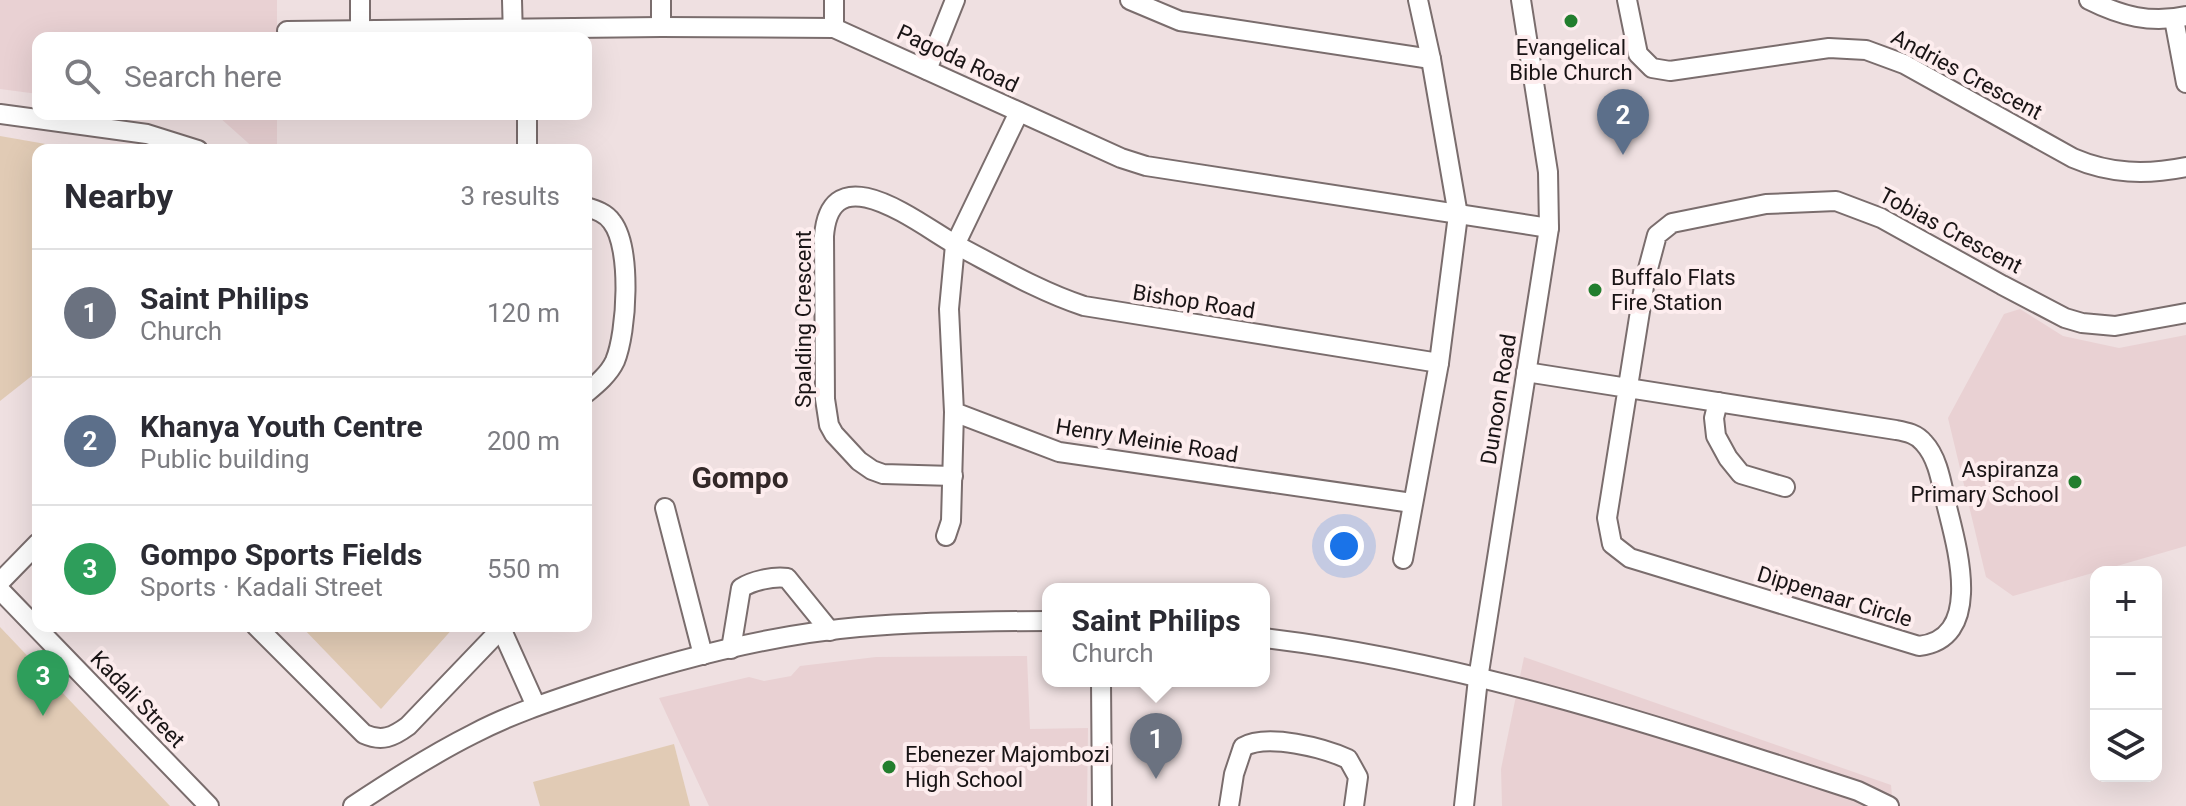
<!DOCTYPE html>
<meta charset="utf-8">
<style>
:root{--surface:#fff;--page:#f7f7f7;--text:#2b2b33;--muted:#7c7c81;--line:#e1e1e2;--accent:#0f766e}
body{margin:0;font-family:Roboto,sans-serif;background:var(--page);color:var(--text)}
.controls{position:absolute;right:24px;bottom:24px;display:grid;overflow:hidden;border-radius:16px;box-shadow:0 8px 32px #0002}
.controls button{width:72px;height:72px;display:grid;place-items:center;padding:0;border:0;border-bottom:2px solid var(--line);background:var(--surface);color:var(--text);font:40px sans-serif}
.you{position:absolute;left:1344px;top:546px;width:28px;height:28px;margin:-20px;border:6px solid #fff;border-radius:50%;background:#1a73e8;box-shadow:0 0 0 12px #1a73e833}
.badge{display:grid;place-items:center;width:52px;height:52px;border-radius:50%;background:var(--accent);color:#fff;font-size:26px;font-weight:700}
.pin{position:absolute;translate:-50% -66px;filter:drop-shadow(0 2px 4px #0008)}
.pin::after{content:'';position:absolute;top:42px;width:28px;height:24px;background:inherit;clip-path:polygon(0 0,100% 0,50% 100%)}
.popup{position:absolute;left:1042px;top:583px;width:228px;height:104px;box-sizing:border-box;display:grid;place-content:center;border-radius:16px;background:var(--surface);filter:drop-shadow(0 2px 6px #0005);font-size:26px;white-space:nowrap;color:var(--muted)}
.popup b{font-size:30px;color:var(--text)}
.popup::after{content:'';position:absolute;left:50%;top:100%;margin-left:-16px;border:16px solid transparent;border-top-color:var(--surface)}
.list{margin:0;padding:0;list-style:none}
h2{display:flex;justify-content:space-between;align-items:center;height:104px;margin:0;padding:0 32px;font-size:34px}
h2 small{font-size:26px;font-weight:400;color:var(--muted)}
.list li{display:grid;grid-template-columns:52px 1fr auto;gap:24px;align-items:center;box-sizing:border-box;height:128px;padding:0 32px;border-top:2px solid var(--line)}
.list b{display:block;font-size:30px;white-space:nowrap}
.list p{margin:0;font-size:26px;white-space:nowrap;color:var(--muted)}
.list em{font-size:26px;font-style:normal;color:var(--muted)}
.icon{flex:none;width:44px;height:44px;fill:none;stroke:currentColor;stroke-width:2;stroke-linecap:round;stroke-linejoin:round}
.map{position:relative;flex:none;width:2186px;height:806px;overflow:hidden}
.search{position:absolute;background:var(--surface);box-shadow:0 8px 32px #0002;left:32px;top:32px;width:560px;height:88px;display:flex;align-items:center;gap:20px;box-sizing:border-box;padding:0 28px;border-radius:16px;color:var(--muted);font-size:30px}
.panel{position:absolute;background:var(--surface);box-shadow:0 8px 32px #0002;left:32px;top:144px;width:560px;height:488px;border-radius:16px}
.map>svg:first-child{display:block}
.built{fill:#e9d1d3}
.green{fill:#e1cbb5}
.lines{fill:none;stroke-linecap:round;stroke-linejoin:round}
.minor-casing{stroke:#7a6d6d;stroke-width:22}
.minor{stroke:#fff;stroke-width:18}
.poi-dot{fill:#237e2e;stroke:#fdedee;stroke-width:3}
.labels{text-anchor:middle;stroke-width:8;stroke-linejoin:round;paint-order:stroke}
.poi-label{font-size:22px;fill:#191415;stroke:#fdedee;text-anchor:start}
.street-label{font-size:22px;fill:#191415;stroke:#fdedee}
.district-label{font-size:30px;font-weight:bold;fill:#332828;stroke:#fdedee}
</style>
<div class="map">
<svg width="2186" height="806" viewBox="0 0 2186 806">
<rect width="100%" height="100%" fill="#efe0e1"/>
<g class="built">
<path d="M0 0H277V38H38V94L0 89Z"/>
<path d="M195 114H277V150H256L219 117Z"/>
<path d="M2020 309 2063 336 2119 348 2186 335V546L2013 596 1986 577 1948 418 2004 314Z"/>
<path d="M1027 656 1030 729 1088 728 1087 806H709L659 698 749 677 764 681 791 676 800 666 876 657Z"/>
<path d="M1524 657 1891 785 1893 806H1502L1501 769Z"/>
</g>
<g class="green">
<path d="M0 136 80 150H38V371L0 401Z"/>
<path d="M301 626H455L381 709Z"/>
<path d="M0 627 170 806H0Z"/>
<path d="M674 744 690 806H540L533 782Z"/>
</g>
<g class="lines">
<g class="minor-casing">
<g id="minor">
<path d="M512 0 513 38"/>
<path d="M834 0V28"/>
<path d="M1130 0 1180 21 1431 59"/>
<path d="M1627 0 1638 54 1652 68 1670 71 1829 48 1866 50 1904 64 2073 158C2110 174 2146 175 2186 167"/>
<path d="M2089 0C2121 16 2151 24 2186 16"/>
<path d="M2174 19 2186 83"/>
<path d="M661 27V0"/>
<path d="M287 31 661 27 834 28 1121 158 1146 166 1549 228"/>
<path d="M360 32V0"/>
<path d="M927 70 955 0"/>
<path d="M1019 112 955 245 949 309 954 412 1059 452 1412 503"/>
<path d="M0 114 147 134 198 150"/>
<path d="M527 114V150"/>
<path d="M586 207C596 210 606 213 612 222 632 248 627 332 615 361 609 374 597 384 586 393"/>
<path d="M1526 372 1896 430C1907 432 1917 434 1924 443 1939 459 1942 487 1947 507 1957 547 1984 639 1919 646L1630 558 1612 544 1607 518 1645 280 1657 235 1672 223 1766 204 1836 201 1881 218 2002 285 2065 318 2082 323 2115 326 2186 313"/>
<path d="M1718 402 1714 418 1716 436 1728 458 1741 474 1785 487"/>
<path d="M953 476 883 474 872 470 859 461 834 434 829 425 825 399 824 236C831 149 926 230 960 247 1000 268 1041 292 1084 306L1439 363"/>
<path d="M665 508 703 655"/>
<path d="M946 536 951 521 954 412"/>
<path d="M1403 559 1439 363 1458 215 1431 59 1418 0"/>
<path d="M0 582 38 543"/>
<path d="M0 590 209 806"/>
<path d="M256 626 364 734C382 742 393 737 408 726L501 629"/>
<path d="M500 626 536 706"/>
<path d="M1264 638C1468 662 1664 728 1858 791L1889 806"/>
<path d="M731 649 741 588C752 581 773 576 787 578L830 631"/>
<path d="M1101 681 1102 806"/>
<path d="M353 806C392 780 431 755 473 734 509 715 548 702 587 689 674 660 767 635 859 627 922 622 985 621 1048 621"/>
<path d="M1229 806 1234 774 1243 747C1267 733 1324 748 1348 759L1358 777 1354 806"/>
<path d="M1464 806 1478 679 1549 228 1548 172 1521 0"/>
</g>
</g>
<use href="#minor" class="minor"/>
</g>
<g class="poi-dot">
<circle cx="1571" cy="21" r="8"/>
<circle cx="1595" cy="290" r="8"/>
<circle cx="2075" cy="482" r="8"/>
<circle cx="889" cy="767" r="8"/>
</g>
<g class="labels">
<g class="poi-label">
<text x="1571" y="55" text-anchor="middle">Evangelical<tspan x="1571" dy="25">Bible Church</tspan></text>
<text x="1611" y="285">Buffalo Flats<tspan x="1611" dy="25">Fire Station</tspan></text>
<text x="2059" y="477" text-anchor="end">Aspiranza<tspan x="2059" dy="25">Primary School</tspan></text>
<text x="905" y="762">Ebenezer Majombozi<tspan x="905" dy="25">High School</tspan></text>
</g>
<g class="street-label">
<text transform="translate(958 58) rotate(25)" y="8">Pagoda Road</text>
<text transform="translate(1967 74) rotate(28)" y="8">Andries Crescent</text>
<text transform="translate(1951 230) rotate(28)" y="8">Tobias Crescent</text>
<text transform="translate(1194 301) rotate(9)" y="8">Bishop Road</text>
<text transform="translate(803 319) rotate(-90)" y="8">Spalding Crescent</text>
<text transform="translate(1498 399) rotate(-81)" y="8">Dunoon Road</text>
<text transform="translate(1147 440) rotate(9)" y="8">Henry Meinie Road</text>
<text transform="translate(1835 596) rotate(17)" y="8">Dippenaar Circle</text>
<text transform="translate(138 699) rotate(46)" y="8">Kadali Street</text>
</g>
<g class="district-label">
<text x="740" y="488">Gompo</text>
</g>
</g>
</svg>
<div class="controls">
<button>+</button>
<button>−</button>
<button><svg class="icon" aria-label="layers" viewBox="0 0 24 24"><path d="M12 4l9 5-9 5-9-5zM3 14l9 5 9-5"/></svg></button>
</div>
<div class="you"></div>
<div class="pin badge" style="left:1156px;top:779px;background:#6b7280">1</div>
<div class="popup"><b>Saint Philips</b>Church</div>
<div class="pin badge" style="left:1623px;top:155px;background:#5c6f8a">2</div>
<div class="pin badge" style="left:43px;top:716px;background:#2e9e5b">3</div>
<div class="search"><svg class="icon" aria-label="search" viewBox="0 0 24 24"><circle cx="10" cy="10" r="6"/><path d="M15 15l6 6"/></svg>Search here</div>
<section class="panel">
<h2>Nearby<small>3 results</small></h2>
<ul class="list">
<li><span class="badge" style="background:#6b7280">1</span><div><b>Saint Philips</b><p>Church</p></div><em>120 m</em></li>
<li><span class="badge" style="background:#5c6f8a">2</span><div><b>Khanya Youth Centre</b><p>Public building</p></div><em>200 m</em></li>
<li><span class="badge" style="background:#2e9e5b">3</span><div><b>Gompo Sports Fields</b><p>Sports · Kadali Street</p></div><em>550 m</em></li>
</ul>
</section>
</div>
